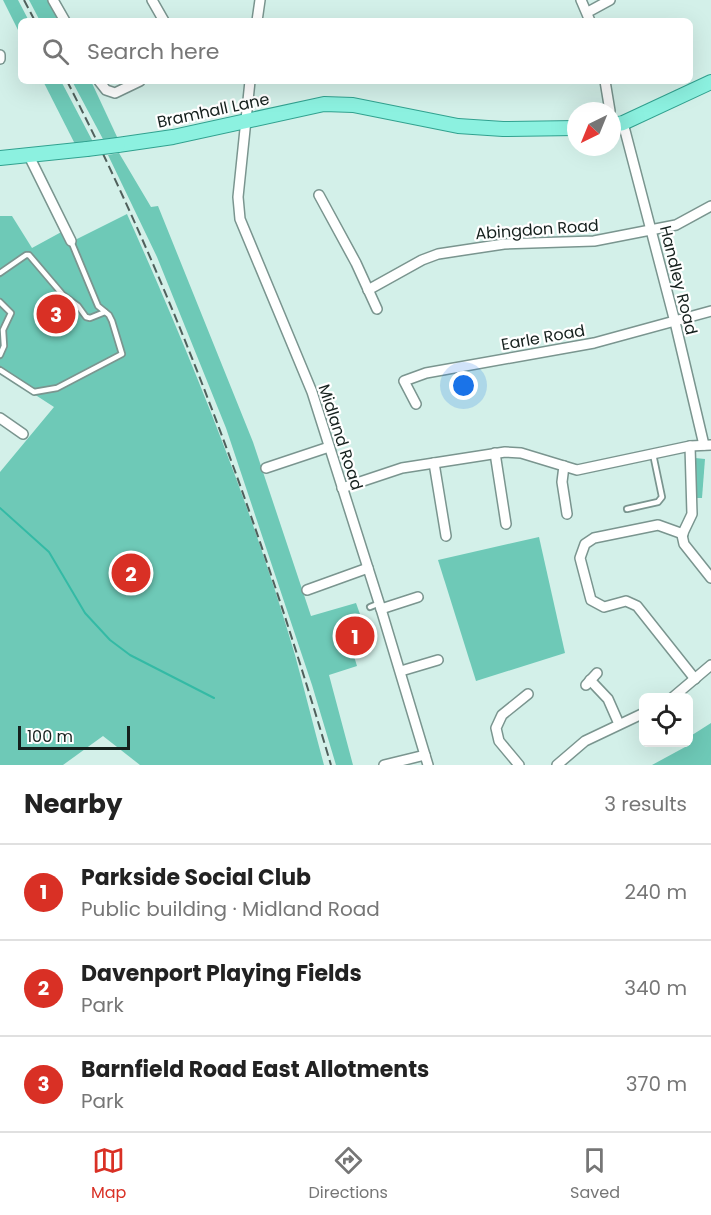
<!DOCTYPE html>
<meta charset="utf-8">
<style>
:root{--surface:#fff;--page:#f2f2f2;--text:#222;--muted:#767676;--line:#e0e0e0;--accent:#d93025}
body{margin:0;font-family:Poppins,sans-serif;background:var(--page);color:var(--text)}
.controls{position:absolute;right:18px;bottom:18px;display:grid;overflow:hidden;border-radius:9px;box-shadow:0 6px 24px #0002}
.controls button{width:54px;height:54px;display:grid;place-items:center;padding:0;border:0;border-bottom:2px solid var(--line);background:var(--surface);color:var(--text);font:30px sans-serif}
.compass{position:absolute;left:567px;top:102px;width:54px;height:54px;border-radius:50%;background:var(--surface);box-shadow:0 6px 24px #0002;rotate:223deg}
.scale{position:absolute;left:18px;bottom:15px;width:112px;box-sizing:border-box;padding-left:6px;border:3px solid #15201d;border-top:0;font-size:16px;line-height:21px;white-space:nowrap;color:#15201d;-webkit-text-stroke:4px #fff;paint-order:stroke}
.you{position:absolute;left:464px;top:386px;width:21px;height:21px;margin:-15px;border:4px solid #fff;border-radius:50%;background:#1a73e8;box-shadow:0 0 0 9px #1a73e833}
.badge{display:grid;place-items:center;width:39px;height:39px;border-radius:50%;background:var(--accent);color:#fff;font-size:20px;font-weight:700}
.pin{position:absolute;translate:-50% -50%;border:3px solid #fff;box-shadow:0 2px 6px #0006}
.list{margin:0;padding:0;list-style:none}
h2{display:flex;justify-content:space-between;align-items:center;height:78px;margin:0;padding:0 24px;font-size:26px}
h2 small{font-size:20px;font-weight:400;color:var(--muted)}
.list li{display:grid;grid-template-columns:39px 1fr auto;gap:18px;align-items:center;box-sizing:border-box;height:96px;padding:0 24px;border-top:2px solid var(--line)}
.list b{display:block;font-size:22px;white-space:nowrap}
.list p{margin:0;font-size:20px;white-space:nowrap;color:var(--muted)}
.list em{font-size:20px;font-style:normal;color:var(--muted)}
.icon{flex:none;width:33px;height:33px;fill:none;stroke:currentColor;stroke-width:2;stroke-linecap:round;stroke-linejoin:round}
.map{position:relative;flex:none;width:711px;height:765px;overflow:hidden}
.search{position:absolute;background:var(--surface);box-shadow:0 6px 24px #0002;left:18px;right:18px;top:18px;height:66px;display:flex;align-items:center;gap:15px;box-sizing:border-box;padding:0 21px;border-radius:9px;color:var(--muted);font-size:22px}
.sheet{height:366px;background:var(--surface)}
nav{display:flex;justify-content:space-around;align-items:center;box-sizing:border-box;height:84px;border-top:2px solid var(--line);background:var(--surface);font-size:16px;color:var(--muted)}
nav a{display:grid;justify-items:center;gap:3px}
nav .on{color:var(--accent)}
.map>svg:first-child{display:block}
.green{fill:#6ec9b7}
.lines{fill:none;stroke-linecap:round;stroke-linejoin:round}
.stream{stroke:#34baa5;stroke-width:2}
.lane-casing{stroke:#7a958f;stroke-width:8}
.street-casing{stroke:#7a958f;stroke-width:12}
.primary-casing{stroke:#31a18f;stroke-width:16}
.lane{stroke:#fff;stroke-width:4.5}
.street{stroke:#fff;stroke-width:9}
.primary{stroke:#8cf1e0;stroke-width:14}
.rail{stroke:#50605c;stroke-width:2;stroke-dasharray:9 4.5;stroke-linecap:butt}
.primary-bridge-casing{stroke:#31a18f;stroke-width:16;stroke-linecap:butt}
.primary-bridge{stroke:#8cf1e0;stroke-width:14}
.labels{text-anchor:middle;stroke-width:4.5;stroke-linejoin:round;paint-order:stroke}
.street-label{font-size:16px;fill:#15201d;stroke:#fff}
</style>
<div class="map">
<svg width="711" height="765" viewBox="0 0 711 765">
<rect width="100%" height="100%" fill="#d3f0e9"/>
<g class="green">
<path d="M3 0H18L29 21H21V36Z"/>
<path d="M29 0H48L60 21H40Z"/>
<path d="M43 81H61L93 142 76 146Z"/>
<path d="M72 81H91L118 139 104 141Z"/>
<path d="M119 153 151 207 158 206 253 442 311 616 356 603 365 628 360 629 355 615 342 619 347 634 340 637 345 655 353 653 357 666 329 675 353 765H336L312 685 226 428 157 257 108 155Z"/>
<path d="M127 214C191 357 251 505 295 655 305 692 314 728 324 765H140L103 736 63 765H0V472L54 407 0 372V216H12L32 248 65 230 73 241Z"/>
<path d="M695 458 705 459 702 498H695Z"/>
<path d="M539 537 565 653 476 681 438 560Z"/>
<path d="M711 723V765H652L687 746 689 737Z"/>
</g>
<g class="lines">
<path class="stream" d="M0 508 49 552 85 613 110 640 130 655 214 698"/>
<g class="lane-casing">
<g id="lane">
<path d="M0 273 26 255H29L63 295 78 306 86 317 90 318 105 312"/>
<path d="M0 302 11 313 3 330 4 346 0 355"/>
<path d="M0 370 34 392 57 388 122 354 112 321 109 315 98 306 71 241"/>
<path d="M627 509 658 502 662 497 653 454"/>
<path d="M370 607 380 603"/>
</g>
</g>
<g class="street-casing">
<g id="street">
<path d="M53 0 65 21"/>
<path d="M152 0 164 21"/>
<path d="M581 0 590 21"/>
<path d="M588 12 610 0"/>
<path d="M257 21 260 0"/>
<path d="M0 55V59"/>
<path d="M99 81 106 90 115 93 140 81"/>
<path d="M250 81 238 197 240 219 312 392 381 609 428 765"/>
<path d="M605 81 610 111"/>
<path d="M623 123 675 322 704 445"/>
<path d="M29 156 71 241"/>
<path d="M319 195 356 263 377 309"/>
<path d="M368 290 422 260 438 254 504 244 594 241 676 225 711 206"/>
<path d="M416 404 404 381 426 373 594 343 711 311"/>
<path d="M0 418 23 434"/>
<path d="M690 446 692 514 682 535 684 544 711 578"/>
<path d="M495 453 506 524"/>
<path d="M434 463 446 536"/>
<path d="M564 466 562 482 567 514"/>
<path d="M266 468 329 447"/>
<path d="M342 488 402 468 505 452 521 453 577 470 690 446 711 445"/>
<path d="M683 534 658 525 594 538 585 544 580 558 591 600 604 607 626 601 637 606 695 679"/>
<path d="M307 590 368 568"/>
<path d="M381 609 418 597"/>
<path d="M401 671 438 660"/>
<path d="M590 680 608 699 619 724"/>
<path d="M586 685 597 673"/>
<path d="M672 698 711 665"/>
<path d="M384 765 425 755"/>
<path d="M519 765 499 741 496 728 502 715 528 694"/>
<path d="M557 765 585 741 644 713"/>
</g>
</g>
<g class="primary-casing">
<g id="primary">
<path d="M612 125 623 123 711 82"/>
<path d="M118 145 173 137 324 104 353 105 458 126 503 129 576 128"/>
<path d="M0 158 87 149"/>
</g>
</g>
<use href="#lane" class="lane"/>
<use href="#street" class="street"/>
<use href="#primary" class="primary"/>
<g class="rail">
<path d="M24 0 35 21"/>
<path d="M67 81C179 300 261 529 331 765"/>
</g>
<g class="primary-bridge-casing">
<path id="primary-bridge" d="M87 149 118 145"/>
</g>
<use href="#primary-bridge" class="primary-bridge"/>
</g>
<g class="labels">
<g class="street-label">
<text transform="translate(213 110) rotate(-12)" y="6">Bramhall Lane</text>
<text transform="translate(537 229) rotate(-4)" y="6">Abingdon Road</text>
<text transform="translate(679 280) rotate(76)" y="6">Handley Road</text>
<text transform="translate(543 337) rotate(-10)" y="6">Earle Road</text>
<text transform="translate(341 437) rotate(72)" y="6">Midland Road</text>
</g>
</g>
</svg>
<div class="controls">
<button><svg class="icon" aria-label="locate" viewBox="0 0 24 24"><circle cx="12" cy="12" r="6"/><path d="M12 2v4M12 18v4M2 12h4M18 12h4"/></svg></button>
</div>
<svg class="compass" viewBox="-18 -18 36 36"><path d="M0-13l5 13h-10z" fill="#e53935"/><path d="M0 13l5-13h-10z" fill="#767676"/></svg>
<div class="scale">100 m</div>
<div class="you"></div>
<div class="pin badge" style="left:355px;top:636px">1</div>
<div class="pin badge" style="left:131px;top:573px">2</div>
<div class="pin badge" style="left:56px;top:314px">3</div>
<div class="search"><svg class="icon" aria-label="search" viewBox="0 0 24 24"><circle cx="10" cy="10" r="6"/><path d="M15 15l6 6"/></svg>Search here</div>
</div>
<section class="sheet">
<h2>Nearby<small>3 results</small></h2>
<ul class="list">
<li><span class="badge">1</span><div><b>Parkside Social Club</b><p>Public building · Midland Road</p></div><em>240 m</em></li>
<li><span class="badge">2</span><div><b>Davenport Playing Fields</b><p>Park</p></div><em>340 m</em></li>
<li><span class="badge">3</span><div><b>Barnfield Road East Allotments</b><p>Park</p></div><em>370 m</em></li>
</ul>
</section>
<nav>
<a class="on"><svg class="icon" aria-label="map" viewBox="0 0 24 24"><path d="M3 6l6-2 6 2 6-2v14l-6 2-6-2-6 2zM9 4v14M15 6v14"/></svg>Map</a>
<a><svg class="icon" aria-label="directions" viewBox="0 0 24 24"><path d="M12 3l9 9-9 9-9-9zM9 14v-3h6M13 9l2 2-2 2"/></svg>Directions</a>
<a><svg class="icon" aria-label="saved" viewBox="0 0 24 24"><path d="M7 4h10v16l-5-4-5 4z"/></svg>Saved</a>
</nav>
